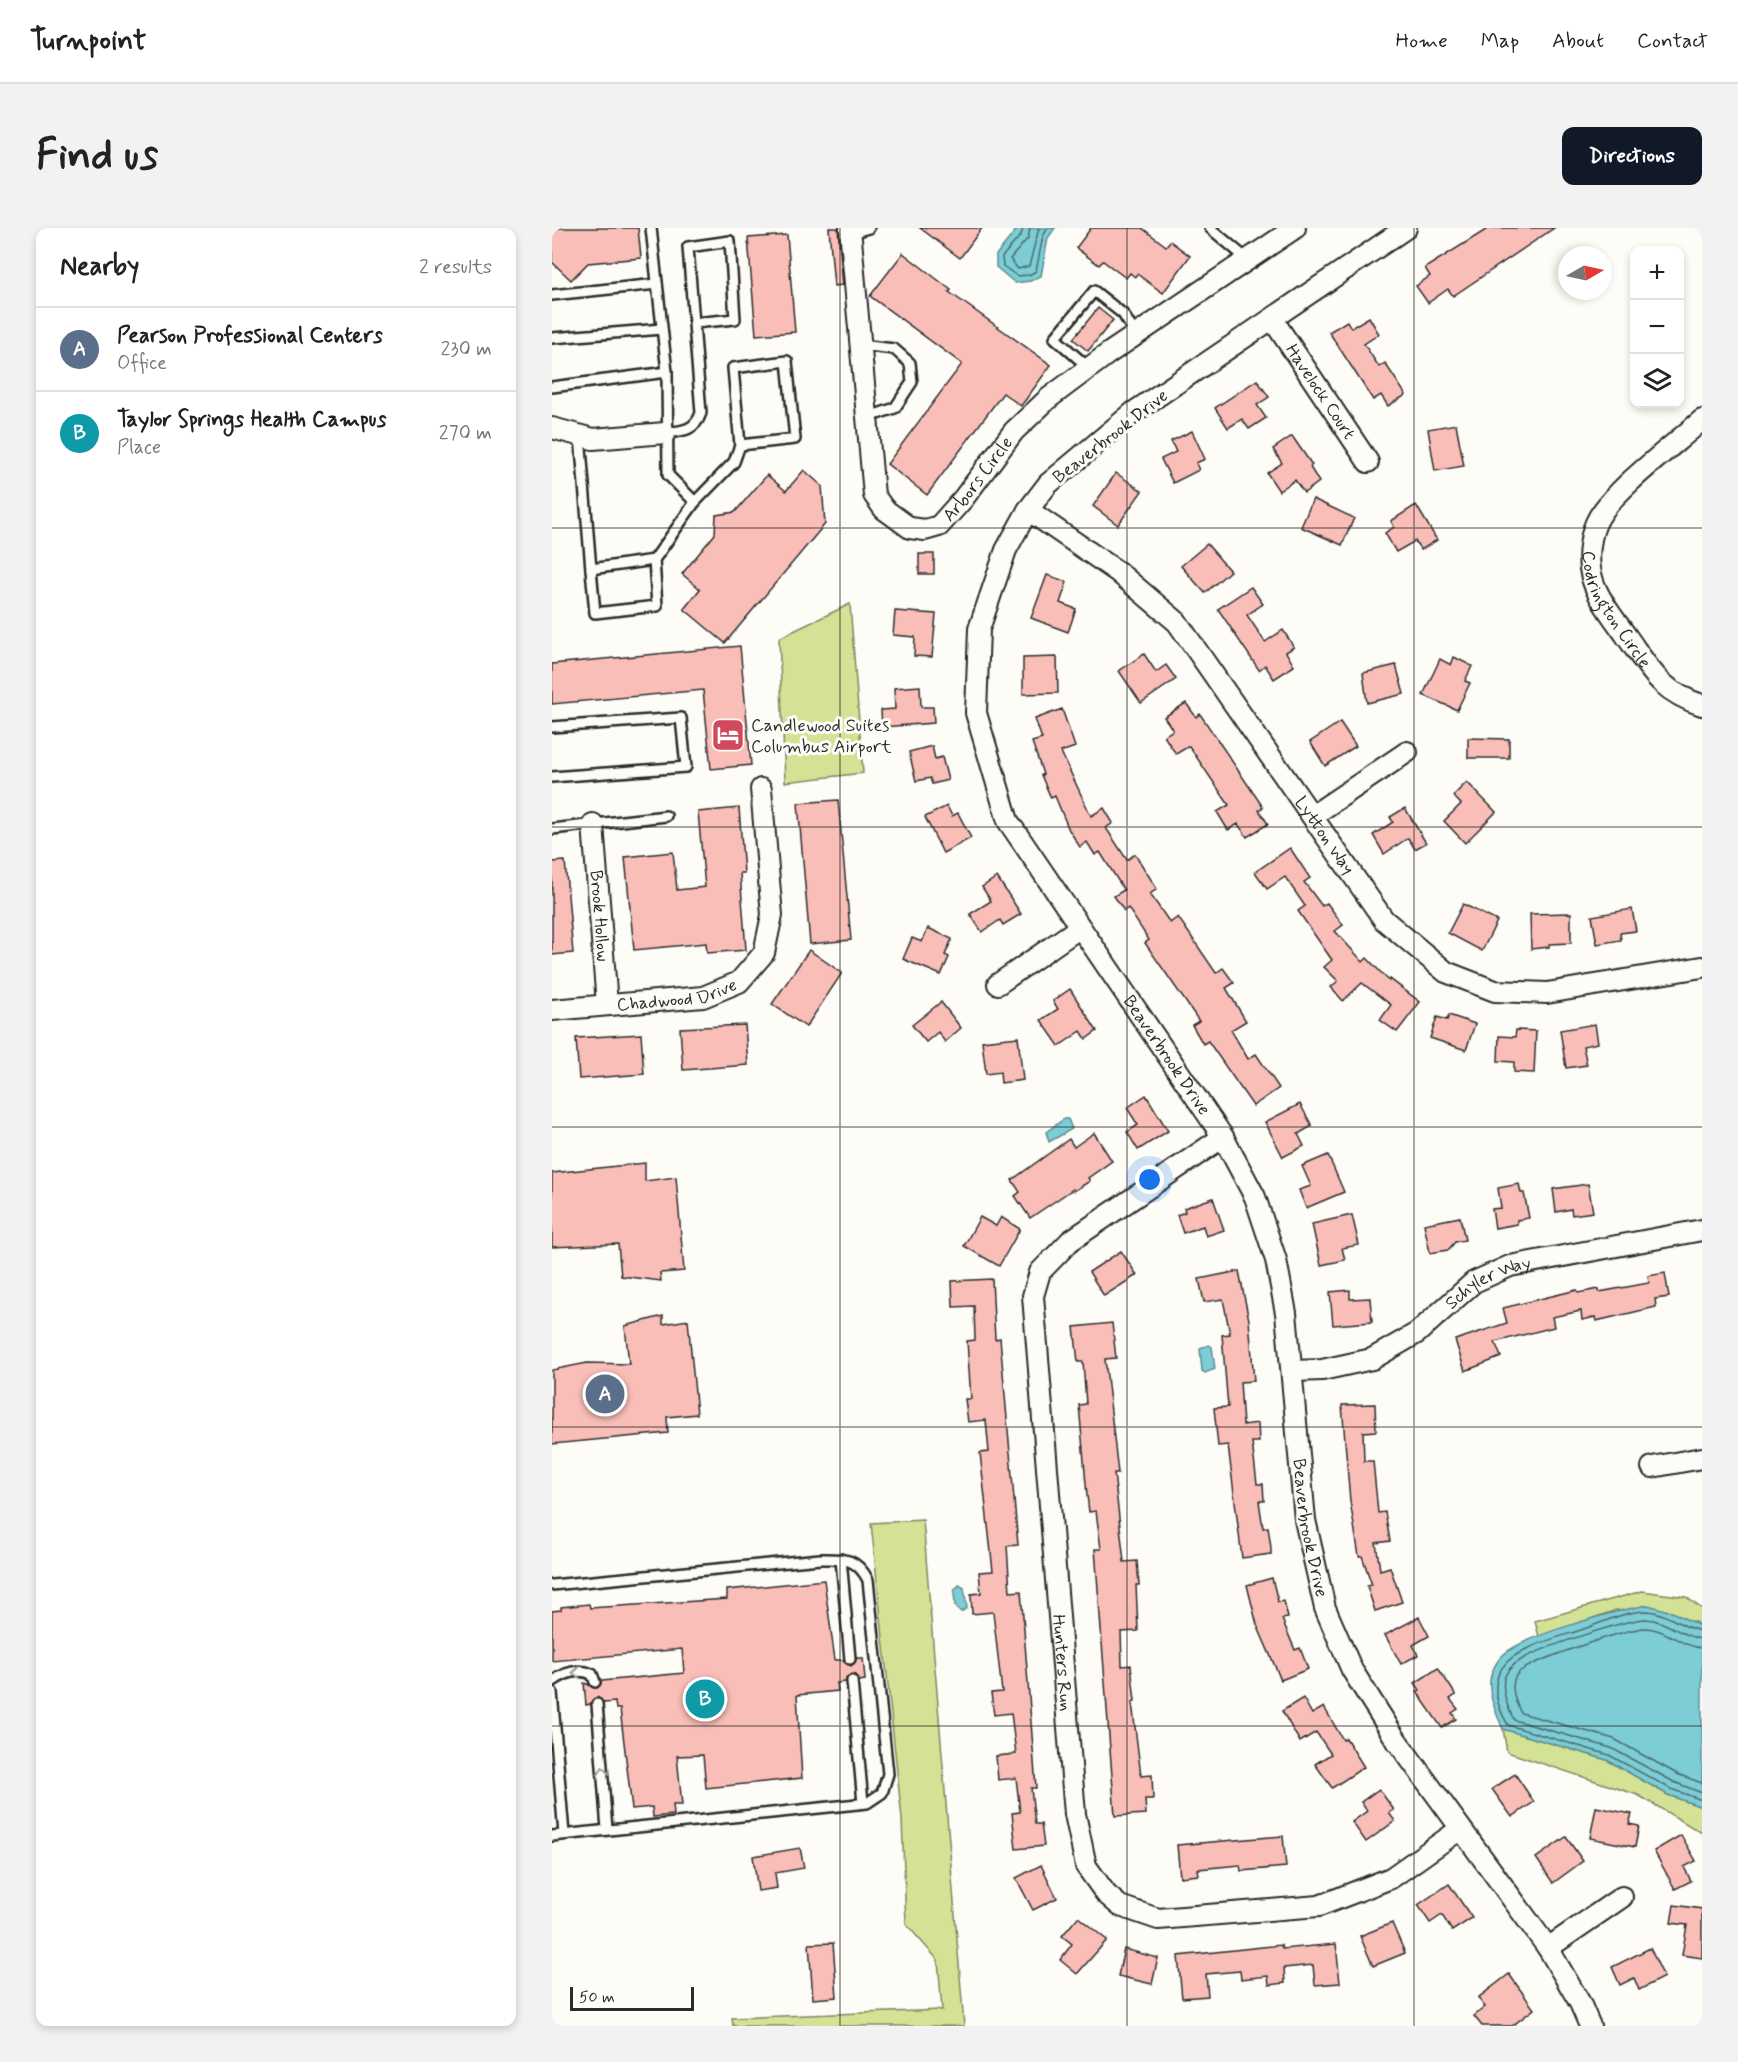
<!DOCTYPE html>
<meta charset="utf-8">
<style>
:root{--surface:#fff;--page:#f2f2f2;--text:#222;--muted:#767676;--line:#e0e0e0;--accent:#111827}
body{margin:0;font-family:Mynerve,sans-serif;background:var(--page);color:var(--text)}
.controls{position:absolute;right:18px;top:18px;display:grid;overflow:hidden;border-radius:12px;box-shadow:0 3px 9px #0003}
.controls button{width:54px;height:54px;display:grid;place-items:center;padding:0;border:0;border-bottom:2px solid var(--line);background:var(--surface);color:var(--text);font:30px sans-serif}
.compass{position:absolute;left:1006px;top:18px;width:54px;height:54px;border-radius:50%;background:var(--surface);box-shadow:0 3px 9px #0003;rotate:81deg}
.scale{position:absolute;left:18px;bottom:15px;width:124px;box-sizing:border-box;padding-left:6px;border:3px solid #2b2b2b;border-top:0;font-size:16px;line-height:21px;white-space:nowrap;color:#2b2b2b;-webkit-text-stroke:4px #fdfcf7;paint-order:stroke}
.you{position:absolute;left:598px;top:952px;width:21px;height:21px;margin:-15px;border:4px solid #fff;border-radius:50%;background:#1a73e8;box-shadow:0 0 0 9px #1a73e833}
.badge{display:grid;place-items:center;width:39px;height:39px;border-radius:50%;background:var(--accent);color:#fff;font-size:20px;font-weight:700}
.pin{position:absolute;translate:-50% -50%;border:3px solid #fff;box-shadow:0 2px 6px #0006}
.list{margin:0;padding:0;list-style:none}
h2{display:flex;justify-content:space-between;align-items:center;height:78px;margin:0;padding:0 24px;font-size:26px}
h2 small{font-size:20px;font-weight:400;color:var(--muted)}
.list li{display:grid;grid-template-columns:39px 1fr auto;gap:18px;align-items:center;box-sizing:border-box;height:84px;padding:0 24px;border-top:2px solid var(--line)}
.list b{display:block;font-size:22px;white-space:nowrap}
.list p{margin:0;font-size:20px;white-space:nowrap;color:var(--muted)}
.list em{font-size:20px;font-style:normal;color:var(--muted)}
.icon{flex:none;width:33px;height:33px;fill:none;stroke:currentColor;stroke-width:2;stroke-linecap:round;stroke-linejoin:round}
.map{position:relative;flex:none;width:1150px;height:1798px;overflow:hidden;border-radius:12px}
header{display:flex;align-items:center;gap:36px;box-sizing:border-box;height:84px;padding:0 30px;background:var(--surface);border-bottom:2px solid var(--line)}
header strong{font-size:28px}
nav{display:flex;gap:33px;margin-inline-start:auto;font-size:21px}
.intro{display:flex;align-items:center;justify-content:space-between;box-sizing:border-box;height:144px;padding:0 36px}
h1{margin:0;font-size:42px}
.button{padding:15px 27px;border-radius:12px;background:var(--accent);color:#fff;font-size:21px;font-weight:700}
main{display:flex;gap:36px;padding:0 36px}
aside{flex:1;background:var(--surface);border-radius:12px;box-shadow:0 3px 9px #0003}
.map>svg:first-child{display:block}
.green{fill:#d4e295;stroke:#808660;stroke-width:1.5}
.water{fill:#7ccdd5;stroke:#5c8c91;stroke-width:1.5}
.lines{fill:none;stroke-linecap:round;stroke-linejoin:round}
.shore{stroke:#4b6c6f;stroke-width:1.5}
.building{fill:#fabeb8;stroke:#2b2b2b;stroke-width:1.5}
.lane-casing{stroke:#2b2b2b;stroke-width:14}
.street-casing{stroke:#2b2b2b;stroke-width:24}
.lane{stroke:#fdfcf7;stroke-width:9}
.street{stroke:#fdfcf7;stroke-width:20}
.oneway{stroke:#9e9e9b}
.grid{fill:none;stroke:#2b2b2b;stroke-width:1.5;stroke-opacity:0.55}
.labels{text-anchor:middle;stroke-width:6;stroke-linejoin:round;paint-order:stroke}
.street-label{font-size:18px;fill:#2b2b2b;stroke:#fdfcf7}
.poi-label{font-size:18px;fill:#2b2b2b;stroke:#fdfcf7;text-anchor:start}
</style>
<header>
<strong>Turnpoint</strong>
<nav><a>Home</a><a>Map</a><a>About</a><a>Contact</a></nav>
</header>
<div class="intro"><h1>Find us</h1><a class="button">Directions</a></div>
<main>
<aside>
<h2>Nearby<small>2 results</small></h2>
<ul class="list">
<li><span class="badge" style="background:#5c6f8a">A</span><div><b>Pearson Professional Centers</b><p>Office</p></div><em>230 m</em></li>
<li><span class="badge" style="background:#0f9aa8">B</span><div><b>Taylor Springs Health Campus</b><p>Place</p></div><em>270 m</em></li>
</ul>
</aside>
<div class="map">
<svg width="1150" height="1798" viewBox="0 0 1150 1798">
<rect width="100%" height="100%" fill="#fdfcf7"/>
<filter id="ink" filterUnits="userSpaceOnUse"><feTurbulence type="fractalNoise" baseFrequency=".0167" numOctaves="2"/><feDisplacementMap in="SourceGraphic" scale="12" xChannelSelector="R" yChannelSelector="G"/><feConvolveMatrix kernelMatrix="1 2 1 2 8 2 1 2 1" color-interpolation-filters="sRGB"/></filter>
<g filter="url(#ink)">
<g class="green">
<path d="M298 376 311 545 233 554 227 410Z"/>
<path d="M371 1292 412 1798H181L180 1790 390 1782 386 1732 354 1696 350 1591 319 1295Z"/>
<path d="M1090 1363 1134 1369 1150 1381V1399L1143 1394 1064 1382 987 1409 983 1393Z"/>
<path d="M951 1501 1055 1532 1116 1567 1150 1579V1605L1086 1567 955 1524Z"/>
</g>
<g class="water">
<path d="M466 0H503L496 10 489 48 478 53 463 55 444 39V27Z"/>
<path d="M512 891H516L520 901 497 914 494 904Z"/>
<path d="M657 1117 660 1119 663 1141 653 1145 650 1143 648 1120Z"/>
<path d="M407 1357 412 1360 415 1380 409 1384 403 1378 402 1363Z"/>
<path d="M1096 1377 1120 1384 1150 1399V1579L1116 1567 1055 1532 951 1501C944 1485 933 1462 940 1444 942 1439 946 1432 950 1428 969 1408 1066 1382 1096 1377Z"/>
</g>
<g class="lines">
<g class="shore">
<path d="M471 0 469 7 450 29 451 38 465 48 477 47 484 43 491 8 496 0"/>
<path d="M478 0 476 10 458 31 466 41 477 38 487 0"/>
<path d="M1150 1403C1131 1401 1115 1384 1095 1383 1072 1383 1050 1395 1029 1402 979 1418 917 1430 956 1497L1057 1527 1119 1561 1150 1572"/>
<path d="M1150 1411C1131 1410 1115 1392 1094 1391 1076 1391 985 1421 969 1432 962 1436 956 1441 953 1448 948 1460 956 1481 962 1492L1059 1520 1122 1554 1150 1565"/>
<path d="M1150 1420C1130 1419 1115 1401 1094 1400 1077 1400 975 1434 965 1446 957 1457 963 1474 969 1485L1062 1511 1125 1546 1150 1555"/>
</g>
</g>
<g class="building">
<path d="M0 0H86L89 30 36 35 19 52 0 34Z"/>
<path d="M277 0H286L291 57 282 58Z"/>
<path d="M368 0H430L408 30Z"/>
<path d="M539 0H590L614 18 618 13 638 28 611 65 585 46 583 49 578 45 574 50 551 33 547 37 524 20Z"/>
<path d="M937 0H1002L901 68 896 61 876 75 864 58 878 48 873 40Z"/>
<path d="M235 7 243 104 204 107 196 10Z"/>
<path d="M351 25 399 62 397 64 499 137 469 178 451 165 375 267 335 236 410 136 318 68Z"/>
<path d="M546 80 561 92 536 123 521 111Z"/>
<path d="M817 89 827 106 812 116 827 139 833 135 854 167 836 178 829 167 821 172 777 104 795 93 799 100Z"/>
<path d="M705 152 717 169 705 177 714 190 697 201 690 191 676 200 663 180Z"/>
<path d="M904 196 912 238 883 243 876 201Z"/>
<path d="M640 203 653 231 644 235 647 242 621 255 609 231 624 224 619 213Z"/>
<path d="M740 208 760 237 758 239 767 254 752 265 743 252 727 263 715 245 730 235 721 221Z"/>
<path d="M252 242 270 258 273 296 173 415 132 381 148 361 130 346 163 306 164 287 183 284 215 247 234 263Z"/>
<path d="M564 245 590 263 566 297 541 278Z"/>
<path d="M761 271 802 290 790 317 749 299Z"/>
<path d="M864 277 885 312 869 322 863 313 844 324 833 305 842 299 839 293Z"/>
<path d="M655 316 678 343 653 365 629 338Z"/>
<rect x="367" y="326" width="15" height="20"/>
<path d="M495 347 515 354 508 375 524 381 516 404 479 390Z"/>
<path d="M699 359 711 376 695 387 713 414 731 402 742 419 734 424 742 438 722 451 713 437 707 442 666 381Z"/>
<path d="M343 383 384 386 380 429 362 428 363 409 341 407Z"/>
<path d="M188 418 199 537 159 541 151 462 0 476V436Z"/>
<path d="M592 426 604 444 614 437 624 451 589 475 567 443Z"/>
<path d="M505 429 506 465 471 466V430Z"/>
<path d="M902 429 920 438 913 453 918 455 905 482 871 467 888 431 899 437Z"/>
<path d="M844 437 852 466 815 475 811 445Z"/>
<path d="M368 458 369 479H381L382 495 330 499 329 482 343 481 342 460Z"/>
<path d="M634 475 644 489 648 486 711 579 707 582 716 596 695 609 686 596 676 602 665 584 677 577 637 518 624 526 612 508 621 502 612 489Z"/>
<path d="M510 481 523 519 509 524 539 588 552 580 561 595 554 600 575 632 583 626 605 661 598 666 618 695 626 689 664 745 671 740 682 755 674 760 694 793 679 802 696 831 704 826 727 860 701 878 656 813 651 816 640 797 647 793 593 715 597 712 576 680 572 683 562 668 572 662 548 624 543 627 535 614 528 619 517 602 503 568 499 570 489 547 491 546 480 514 490 511 483 491Z"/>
<path d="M788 494 804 518 773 538 758 514Z"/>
<path d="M916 510 957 511V530H916Z"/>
<path d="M380 518 383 531 390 529 396 552 380 556 378 550 364 553 357 524Z"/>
<path d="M915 554 944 584 913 615 892 593 909 576 901 568Z"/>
<path d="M286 572 299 712 258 716 246 575Z"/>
<path d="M395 578 400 588 406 585 419 610 391 625 373 589Z"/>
<path d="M187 580 192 645H188L194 722 155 725 154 715 82 722 73 629 121 624 125 662 153 659 146 584Z"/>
<path d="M853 580 874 615 863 621 856 610 832 626 821 607 841 594 838 589Z"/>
<path d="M738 620 758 650 752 654 770 678 775 675 791 697 783 703 811 734 815 730 837 753 838 751 868 774 845 804 828 792 839 777 810 755 791 773 779 759 786 753 772 739 780 732 746 683 753 678 733 649 715 661 703 644Z"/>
<path d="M13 633 21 725 0 727V634Z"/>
<path d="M445 649 469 686 451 697 448 692 430 704 418 686 439 673 430 659Z"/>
<path d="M911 676 945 693 930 723 896 705Z"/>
<path d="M1080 681 1084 703 1068 705 1069 712 1045 716 1040 688Z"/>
<path d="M1019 685V715L997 716V719L979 721 978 686Z"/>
<path d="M376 700 400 711 393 727 397 729 389 747 351 731 360 710 370 714Z"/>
<path d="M257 722 290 745 254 799 220 776Z"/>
<path d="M518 761 545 803 534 811 529 803 507 818 489 792 506 781 501 773Z"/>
<path d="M389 774 409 800 393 814 386 804 374 814 360 797Z"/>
<path d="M897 787 923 796 914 822 878 810 885 789 895 792Z"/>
<path d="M1043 796 1046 815 1031 818 1035 837 1014 840 1008 802Z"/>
<path d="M193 797 196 837 131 842 128 800Z"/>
<path d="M964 802 984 803 982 845 962 844V834L946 833 947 808 963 809Z"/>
<path d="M89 806 92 846 27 851 24 810Z"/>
<path d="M466 809 471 852 449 855 448 844 434 846 430 813Z"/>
<path d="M594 867 616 903 586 922 575 904 586 897 575 880Z"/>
<path d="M748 876 760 898 746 906 752 918 731 929 713 894Z"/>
<path d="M542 905 560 933 536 950 538 953 522 963 521 961 478 990 463 968 468 964 460 952 517 911 522 919Z"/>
<path d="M776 927 792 964 754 980 747 962 759 958 750 938Z"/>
<path d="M93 935V953L124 949 132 1043 108 1045 109 1053 69 1048 66 1016 0 1019V945Z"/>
<path d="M967 956 969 965H972L977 990 965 992V996L943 1000 940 981 949 980 946 960Z"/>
<path d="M1036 956 1041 984 1020 987 1019 981 1004 984 1001 961Z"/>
<path d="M661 970 672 1002 654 1008 651 998 631 1005 625 987 633 984 632 980Z"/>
<path d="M800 987 807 1017 790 1020 793 1032 769 1037 760 996Z"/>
<path d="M428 989 444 998 449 989 468 1001 447 1038 412 1018Z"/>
<path d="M908 989 913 1012 903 1014 896 1022 878 1025 872 996Z"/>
<path d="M569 1023 585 1047 552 1068 537 1044Z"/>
<path d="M687 1043 697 1092 702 1153 688 1154 691 1197 706 1195 707 1214H700L705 1256H711L712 1273H707L711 1300 716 1299 719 1320V1326L690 1330 676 1217 666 1218 662 1180 676 1179 670 1107 678 1106 671 1071 652 1074 647 1051Z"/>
<path d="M1113 1045 1117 1069 1103 1071 1104 1079 1044 1093 1043 1089 1030 1092 1029 1083 1000 1089 1002 1099 943 1114 949 1129 913 1143 903 1112 955 1095 951 1080 1025 1062 1026 1065 1047 1061V1064L1097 1055 1096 1048Z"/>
<path d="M440 1051 443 1111 448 1110 466 1317 455 1318 458 1364 469 1363 484 1560H479L483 1596H489L492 1618 464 1621 460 1585 468 1584 464 1550 446 1552 444 1528 464 1526 459 1485 442 1487 439 1465 450 1464 441 1384 420 1386 419 1366 429 1365 427 1344 441 1343 428 1225 437 1224 434 1192 416 1194 413 1171H419L415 1113 423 1112 422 1078 401 1079 400 1053Z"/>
<path d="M798 1062V1071L818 1070 820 1094 781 1097 778 1064Z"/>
<path d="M111 1088V1096L136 1092 145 1186 115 1189 116 1205 0 1216V1142L35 1135 77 1136 73 1098Z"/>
<path d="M560 1095 564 1130 553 1131 566 1245H562L572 1334 585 1333 587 1357H584L586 1403 569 1404 570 1438 579 1437 583 1473 580 1474 589 1548 600 1547 601 1571H593L594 1586 563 1588 543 1321H549L544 1283 537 1284 535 1267 527 1177 534 1176 531 1134H526L522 1099Z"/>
<path d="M823 1176 824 1203 811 1204 812 1233H821L826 1285 833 1284 838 1313 824 1315 828 1342 838 1339 850 1374 823 1383 815 1358 820 1357 810 1328H807L798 1273 790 1177Z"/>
<path d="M720 1350 726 1374 732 1373 736 1390 730 1391 743 1422 748 1420 756 1441 729 1452 705 1397 695 1357Z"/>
<path d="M272 1352 283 1432H291L299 1438 305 1430H311L313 1452 307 1453 303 1447 299 1446 293 1454 285 1455 286 1463 245 1467 250 1550 154 1560 151 1527 125 1528 130 1577H121L122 1587 101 1589 100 1579 80 1581 68 1481H64L63 1474 52 1475 45 1469 38 1476 34 1477 32 1455 45 1460 50 1453 132 1445 130 1421 0 1433V1383L9 1382V1379L37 1376 38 1380 175 1371V1362Z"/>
<path d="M867 1389 877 1408 861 1417 866 1427 849 1436 833 1407Z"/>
<path d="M886 1440 904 1467 898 1471 906 1481 900 1485 904 1491 890 1500 865 1464 868 1462 863 1455Z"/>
<path d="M751 1470 760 1486 772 1479 791 1512 794 1510 812 1539 780 1560 763 1536 779 1526 764 1504 748 1514 730 1483Z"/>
<path d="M963 1546 982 1574 960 1589 940 1561Z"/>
<path d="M827 1561 842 1582 837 1585 843 1593 814 1614 800 1594 815 1583 809 1574Z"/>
<path d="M1044 1579 1080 1586 1077 1596 1087 1598 1083 1619 1038 1610Z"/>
<path d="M1129 1607 1144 1633 1132 1639 1139 1653 1123 1661 1102 1623Z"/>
<path d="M731 1608 734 1639 689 1643 688 1637 646 1641 647 1647 628 1649 625 1617Z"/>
<path d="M1014 1609 1031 1633 1001 1655 984 1630Z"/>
<path d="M248 1620 252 1640 223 1645 225 1660 206 1663 201 1628Z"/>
<path d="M489 1637 505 1670 481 1682 464 1650Z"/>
<path d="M897 1656 920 1690 900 1703 890 1687 878 1695 866 1677Z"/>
<path d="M1122 1677 1150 1681V1730L1130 1727 1135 1697 1119 1695Z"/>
<path d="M526 1689 555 1712 525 1746 508 1732 520 1716 510 1708Z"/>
<path d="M840 1695 853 1725 821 1738 808 1708Z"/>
<path d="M281 1715 285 1769 261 1771 257 1716Z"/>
<path d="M784 1716 788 1755 763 1757 761 1737 732 1740 733 1755 717 1757 716 1748 689 1751 688 1743 654 1746 656 1768 630 1770 626 1728 729 1717 730 1721Z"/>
<path d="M1098 1720 1112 1749 1087 1762 1082 1750 1068 1757 1060 1739Z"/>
<path d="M572 1721 606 1730 600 1756 566 1748Z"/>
<path d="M957 1746 982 1781 960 1798H930L922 1788 933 1779 926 1770Z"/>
</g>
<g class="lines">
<g class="lane-casing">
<g id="lane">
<path d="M658 0 696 32"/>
<path d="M299 5 317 0"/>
<path d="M0 67 105 56"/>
<path d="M0 110 110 101"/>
<path d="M308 117 342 121 358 135 360 154 343 180 314 190"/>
<path d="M537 140 503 110 542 63 571 86 584 107"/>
<path d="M0 159 115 144"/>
<path d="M113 205C130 203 143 203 149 185L136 19 178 13 183 91 142 95"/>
<path d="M28 208 39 341 102 332 143 274 116 247 115 144 99 0"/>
<path d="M143 274 182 234 188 217 243 211 235 133 181 140 188 217"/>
<path d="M39 341 43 385 105 378 102 332"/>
<path d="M0 499 129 490 134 539 0 549"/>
<path d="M0 601 114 588"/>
<path d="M289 1331 298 1431"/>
<path d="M0 1357 268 1331C292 1331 304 1329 316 1352L336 1546 330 1565 315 1575 0 1608"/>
<path d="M300 1453 311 1575"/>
<path d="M0 1454C12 1445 26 1440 40 1446L43 1454"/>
<path d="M0 1464 12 1606"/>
<path d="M45 1476 55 1601"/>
</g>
</g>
<g class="street-casing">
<g id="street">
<path id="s1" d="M298 0 322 267 332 281 358 300 373 302 387 298 411 271 462 203 497 170 557 125 743 0"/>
<path id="s2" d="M854 0 582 184 496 256 476 282 454 322 427 401 424 485 456 593 671 909 703 969 724 1032 734 1085 753 1292 773 1380 800 1442 845 1513 996 1720 1028 1775 1038 1798"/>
<path id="s3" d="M721 92 816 234"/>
<path id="s4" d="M1150 192C1122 217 1065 259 1047 289 1038 304 1035 329 1039 346 1044 369 1062 390 1075 409 1099 443 1109 464 1150 477"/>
<path d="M0 200 41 211 113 205"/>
<path id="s5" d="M476 282 566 344 625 394 832 692 894 744 943 763 995 765 1150 739"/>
<path d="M760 588 855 524"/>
<path id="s6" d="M41 596 55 777"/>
<path d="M446 756 527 700"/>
<path id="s7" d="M0 782 151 769 187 754 212 725 220 687 209 561"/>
<path id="s8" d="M671 909 518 1013 488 1044 481 1068 523 1586 534 1638 554 1666 568 1678 606 1691 767 1678 839 1650 907 1602"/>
<path id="s9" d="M740 1143 770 1142 820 1131 865 1105 922 1054 958 1038 1150 1002"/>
<path d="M1100 1239 1150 1230"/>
<path d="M996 1720 1070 1669"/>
</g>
</g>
<use href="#lane" class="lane"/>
<use href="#street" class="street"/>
</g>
<defs><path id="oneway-chevron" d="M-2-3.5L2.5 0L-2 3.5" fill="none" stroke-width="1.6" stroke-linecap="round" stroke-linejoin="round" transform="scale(1.5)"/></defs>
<g class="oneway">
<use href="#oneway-chevron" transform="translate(24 1445) rotate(176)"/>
<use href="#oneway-chevron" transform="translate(51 1543) rotate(-95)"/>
</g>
</g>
<path class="grid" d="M288 0V1798M575 0V1798M862 0V1798M0 300H1150M0 599H1150M0 899H1150M0 1199H1150M0 1498H1150"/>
<defs>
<g id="hotel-square" transform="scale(1.725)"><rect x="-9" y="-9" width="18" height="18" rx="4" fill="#d1495b" stroke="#fdfcf7"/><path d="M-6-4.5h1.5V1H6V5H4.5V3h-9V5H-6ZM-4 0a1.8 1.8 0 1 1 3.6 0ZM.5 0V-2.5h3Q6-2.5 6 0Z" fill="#fff"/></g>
</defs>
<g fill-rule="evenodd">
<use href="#hotel-square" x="176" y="507"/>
</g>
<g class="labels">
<g class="street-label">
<text dy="6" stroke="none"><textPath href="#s3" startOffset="86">Havelock Court</textPath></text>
<text transform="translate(558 208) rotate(-38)" y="6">Beaverbrook Drive</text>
<text dy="6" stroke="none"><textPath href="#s1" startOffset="408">Arbors Circle</textPath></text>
<text dy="6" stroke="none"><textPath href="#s4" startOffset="243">Codrington Circle</textPath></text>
<text dy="6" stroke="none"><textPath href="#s5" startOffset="446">Lytton Way</textPath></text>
<text dy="6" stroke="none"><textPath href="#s6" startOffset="92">Brook Hollow</textPath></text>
<text dy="6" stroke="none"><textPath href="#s7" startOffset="126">Chadwood Drive</textPath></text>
<text dy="6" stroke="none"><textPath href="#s2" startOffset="1082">Beaverbrook Drive</textPath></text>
<text dy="6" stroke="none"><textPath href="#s9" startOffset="222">Schyler Way</textPath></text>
<text dy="6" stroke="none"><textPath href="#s2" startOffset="1586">Beaverbrook Drive</textPath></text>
<text dy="6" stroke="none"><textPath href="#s8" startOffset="621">Hunters Run</textPath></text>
</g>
<g class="poi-label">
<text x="199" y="503">Candlewood Suites<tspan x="199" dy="21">Columbus Airport</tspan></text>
</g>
</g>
</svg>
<div class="controls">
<button>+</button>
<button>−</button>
<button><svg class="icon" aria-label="layers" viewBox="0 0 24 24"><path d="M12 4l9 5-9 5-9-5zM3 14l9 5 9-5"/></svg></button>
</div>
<svg class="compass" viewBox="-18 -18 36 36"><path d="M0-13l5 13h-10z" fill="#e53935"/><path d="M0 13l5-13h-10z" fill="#767676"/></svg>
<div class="scale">50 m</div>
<div class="you"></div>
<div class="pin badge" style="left:53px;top:1166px;background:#5c6f8a">A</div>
<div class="pin badge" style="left:153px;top:1471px;background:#0f9aa8">B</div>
</div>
</main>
